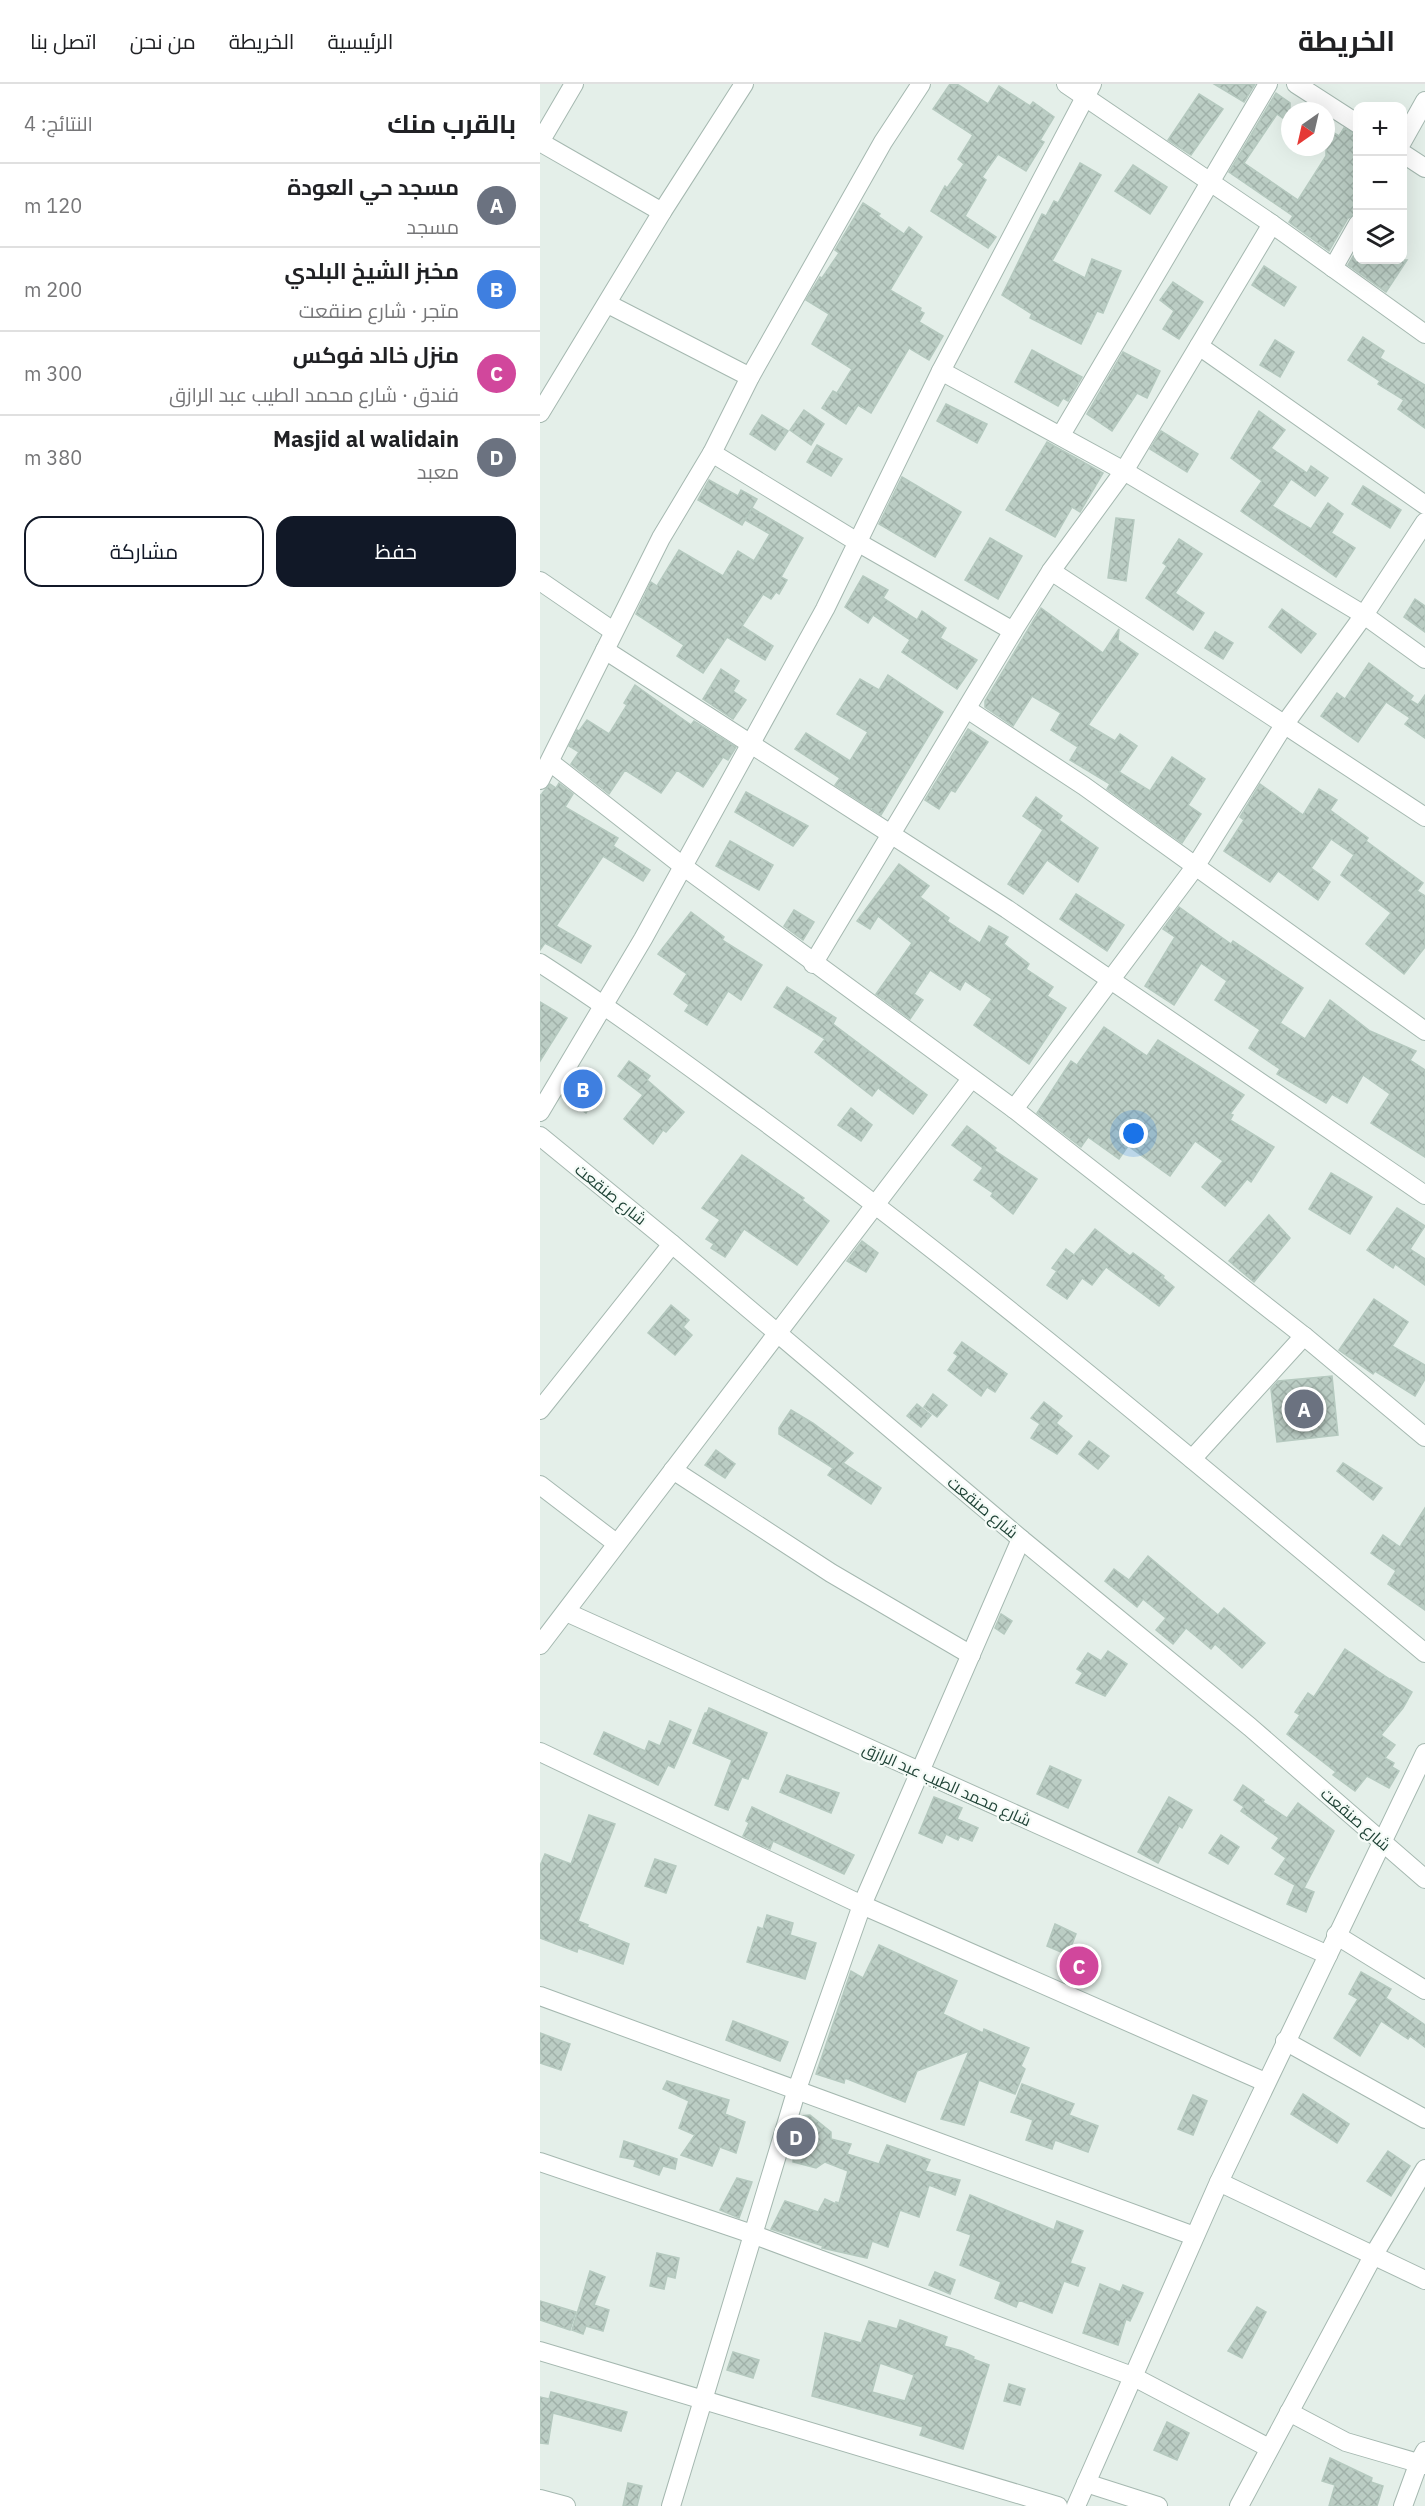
<!DOCTYPE html>
<html lang="ar">
<meta charset="utf-8">
<style>
:root{--surface:#fff;--page:#f2f2f2;--text:#202124;--muted:#757577;--line:#e0e0e0;--accent:#111827}
body{margin:0;font-family:"IBM Plex Sans",Cairo,sans-serif;background:var(--page);color:var(--text);direction:rtl}
.controls{position:absolute;right:18px;top:18px;display:grid;overflow:hidden;border-radius:12px;box-shadow:0 6px 24px #0002}
.controls button{width:54px;height:54px;display:grid;place-items:center;padding:0;border:0;border-bottom:2px solid var(--line);background:var(--surface);color:var(--text);font:30px sans-serif}
.compass{position:absolute;left:741px;top:18px;width:54px;height:54px;border-radius:50%;background:var(--surface);box-shadow:0 6px 24px #0002;rotate:214deg}
.you{position:absolute;left:594px;top:1050px;width:21px;height:21px;margin:-15px;border:4px solid #fff;border-radius:50%;background:#1a73e8;box-shadow:0 0 0 9px #1a73e833}
.badge{display:grid;place-items:center;width:39px;height:39px;border-radius:50%;background:var(--accent);color:#fff;font-size:20px;font-weight:700}
.pin{position:absolute;translate:-50% -50%;border:3px solid #fff;box-shadow:0 2px 6px #0006}
.list{margin:0;padding:0;list-style:none}
h2{display:flex;justify-content:space-between;align-items:center;height:78px;margin:0;padding:0 24px;font-size:26px}
h2 small{font-size:20px;font-weight:400;color:var(--muted)}
.list li{display:grid;grid-template-columns:39px 1fr auto;gap:18px;align-items:center;box-sizing:border-box;height:84px;padding:0 24px;border-top:2px solid var(--line)}
.list b{display:block;font-size:22px;white-space:nowrap}
.list p{margin:0;font-size:20px;white-space:nowrap;color:var(--muted)}
.list em{font-size:20px;font-style:normal;color:var(--muted)}
.actions{display:flex;gap:12px;padding:18px 24px}
.actions a{flex:1;padding:14px 0;border:2px solid var(--accent);border-radius:18px;text-align:center;font-size:21px;color:var(--accent)}
.actions .main{background:var(--accent);color:#fff}
.icon{flex:none;width:33px;height:33px;fill:none;stroke:currentColor;stroke-width:2;stroke-linecap:round;stroke-linejoin:round}
.map{position:relative;flex:none;width:885px;height:2422px;overflow:hidden;direction:ltr}
header{display:flex;align-items:center;gap:36px;box-sizing:border-box;height:84px;padding:0 30px;background:var(--surface);border-bottom:2px solid var(--line)}
header strong{font-size:28px}
nav{display:flex;gap:33px;margin-inline-start:auto;font-size:21px}
main{display:flex}
aside{flex:1;background:var(--surface)}
.map>svg:first-child{display:block}
.building{fill:url(#building-cross-hatch);stroke:#b5c9bf;stroke-width:1.5;fill-rule:evenodd}
.lines{fill:none;stroke-linecap:round;stroke-linejoin:round}
.minor-casing{stroke:#a5b8b0;stroke-width:20}
.minor{stroke:#fff;stroke-width:18}
.labels{text-anchor:middle;stroke-width:4.5;stroke-linejoin:round;paint-order:stroke}
.street-label{font-size:16px;fill:#204337;stroke:#f5fbf7}
</style>
<header>
<strong>الخريطة</strong>
<nav><a>الرئيسية</a><a>الخريطة</a><a>من نحن</a><a>اتصل بنا</a></nav>
</header>
<main>
<div class="map">
<svg width="885" height="2422" viewBox="0 0 885 2422">
<defs>
<pattern id="building-cross-hatch" width="8" height="8" patternUnits="userSpaceOnUse" patternTransform="scale(1.5)"><rect width="8" height="8" fill="#bbcdc4"/><path d="M0 0l8 8M0 8l8-8" fill="none" stroke="#a0b1a9"/></pattern>
</defs>
<rect width="100%" height="100%" fill="#e4efe9"/>
<g class="building">
<path d="M410 0H417L448 20 459 2 490 22 493 18 514 33 500 56 504 58 486 87 458 70 442 93 446 96 425 132 456 153 448 164 391 127 405 102 407 104 424 80 418 75 433 51 393 25Z"/>
<path d="M674 0H715L704 18Z"/>
<path d="M736 9 750 19V39L737 30 704 79 758 116 786 72V44L799 52 804 44 818 51V129L808 134 789 167 749 138 753 132 689 88Z"/>
<path d="M659 10 683 25 651 71 628 56Z"/>
<path d="M540 79 561 91 512 177 545 194 552 175 581 187 563 229 557 227 541 260 490 234 492 230 462 211 502 130 506 132 514 117 518 119Z"/>
<path d="M593 81 627 103 610 130 575 107Z"/>
<path d="M323 119 340 130 338 132 364 150 369 143 382 153 350 206 381 224 380 227 384 229 379 238 403 252 389 276 369 264 331 329 318 321 306 340 282 324 293 307 297 309 312 285 272 260 289 230 266 216 280 193 282 194 299 169 295 166Z"/>
<path d="M818 164V176H867L846 208 808 181Z"/>
<path d="M724 182 756 203 744 222 712 201Z"/>
<path d="M633 198 663 218 639 255 623 245 634 227 620 216Z"/>
<path d="M823 253 844 267 840 274 885 301V344L858 325 864 316 838 300 840 297 808 276Z"/>
<path d="M735 256 754 268 740 293 720 281Z"/>
<path d="M492 266 542 293 528 317 523 314 518 322 475 298Z"/>
<path d="M583 268 620 287 607 314 597 309 572 347 547 330Z"/>
<path d="M406 320 447 340 437 359 397 337Z"/>
<path d="M264 326 284 340 271 361 250 346Z"/>
<path d="M719 327 745 346 731 364 767 389 771 382 788 394 775 412 751 395 732 422 771 445 788 419 803 430 791 449 815 464 796 493 701 427 722 397 691 374Z"/>
<path d="M222 331 248 347 235 366 210 350Z"/>
<path d="M621 347 658 370 647 388 610 365Z"/>
<path d="M507 358 563 389 540 428 532 423 515 453 466 426Z"/>
<path d="M277 361 302 375 291 392 267 378Z"/>
<path d="M362 393 421 428 395 473 339 440Z"/>
<path d="M169 396 198 412 201 406 217 415 202 441 158 416Z"/>
<path d="M823 402 861 426 850 444 812 420Z"/>
<path d="M212 424 263 454 241 493 247 496 239 510 236 508 231 515 223 510 202 542 233 562 225 576 187 553 163 589 137 572 144 561 96 530 111 498 117 502 139 466 183 492 198 467 214 477 230 450 205 436Z"/>
<path d="M576 434 594 436 586 497 568 494Z"/>
<path d="M450 454 482 472 458 515 425 496Z"/>
<path d="M639 455 662 470 635 509 664 529 653 546 606 514 627 482 623 479Z"/>
<path d="M323 492 348 506 343 514 377 536 382 527 406 544 400 554 437 576 417 605 362 568 370 556 333 531 328 539 305 523Z"/>
<path d="M875 515 885 522V548L864 533Z"/>
<path d="M501 524 563 569 579 545 578 556 598 570 548 641 575 657 580 650 597 662 579 688 610 707 632 673 665 695 648 721 661 730 642 759 567 705 570 700 530 676 538 663 511 646 521 629 492 612 473 642 445 623V617Z"/>
<path d="M742 525 776 550 761 569 729 543Z"/>
<path d="M675 548 693 559 683 575 665 564Z"/>
<path d="M829 579 873 612 870 616 878 621 885 611V654L865 640 870 634 846 618 818 658 781 632 797 609 805 615Z"/>
<path d="M181 585 199 597 193 607 206 616 193 635 163 615Z"/>
<path d="M348 591 403 628 341 731 295 701 300 694 255 665 266 649 310 677 328 648 297 630 320 595 339 606Z"/>
<path d="M95 601 151 641 154 637 196 663 188 676 183 673 163 703 137 686 121 709 85 686 69 710 31 680 39 668 29 662 37 646 39 647 47 636 69 650 87 621 84 619Z"/>
<path d="M428 645 448 658 415 708 411 706 399 725 385 716Z"/>
<path d="M19 699 33 710 25 723 78 754 73 762 110 786 103 797 63 772 16 842 51 862 41 879 5 859 0 866V712L10 700 16 704Z"/>
<path d="M720 700 763 731 779 705 797 716 790 726 828 754 826 757 883 799 877 807 885 812V863L864 890 826 860 851 829 801 791 814 771 791 755 771 784 790 798 778 816 738 787 730 798 684 767 704 736 700 733Z"/>
<path d="M206 708 268 742 253 762 195 728Z"/>
<path d="M496 713 522 732 519 736 558 764 538 798 507 776 483 810 468 800 503 746 483 732Z"/>
<path d="M190 757 233 781 219 806 176 782Z"/>
<path d="M359 780 389 802 380 813 409 834 407 837 440 859 449 842 468 853 464 860 489 880 486 885 513 903 507 912 526 924 489 980 434 941 452 915 425 897 420 906 390 886 374 910 383 916 370 935 336 910 372 859 338 832 330 845 317 837Z"/>
<path d="M536 810 584 841 567 867 520 835Z"/>
<path d="M639 823 691 860 693 857 763 904 740 939 765 955 790 916 830 947 876 967 870 976 885 986V1073L831 1039 850 1010 823 991 807 1019 792 1010 786 1019 737 990 740 985 709 964 720 946 675 916 687 897 661 879 634 921 605 902 635 853 623 845Z"/>
<path d="M254 826 274 838 263 856 244 842Z"/>
<path d="M151 828 184 853 182 856 222 881 201 916 188 907 167 941 145 927 149 921 134 910 147 890 118 870Z"/>
<path d="M247 903 296 934 293 940 387 1011 373 1030 338 1004 332 1012 275 968 285 955 234 923Z"/>
<path d="M0 918 27 934 0 977Z"/>
<path d="M564 943 607 972 618 956 704 1011 690 1030 693 1031 690 1036 734 1063 711 1098 707 1095 685 1122 662 1103 683 1077 655 1057 630 1092 588 1062 579 1075 548 1053 541 1063 497 1029 531 977 537 981Z"/>
<path d="M89 977 110 992 107 996 144 1028 126 1048 123 1046 113 1060 84 1035 103 1011 78 992Z"/>
<path d="M44 992 62 1004 46 1029 28 1017Z"/>
<path d="M311 1024 332 1041 321 1057 298 1041Z"/>
<path d="M427 1042 456 1064 454 1066 497 1095 473 1130 451 1112 453 1109 434 1096 443 1084 412 1061Z"/>
<path d="M202 1071 264 1114 262 1116 289 1137 257 1181 204 1145 185 1173 171 1164 174 1160 166 1155 180 1136 162 1124Z"/>
<path d="M791 1089 832 1113 810 1150 769 1125Z"/>
<path d="M857 1124 885 1142 870 1165 885 1175V1201L855 1180 853 1184 827 1166Z"/>
<path d="M729 1131 750 1154 714 1198 689 1177Z"/>
<path d="M555 1145 590 1172 593 1169 624 1192 623 1194 634 1203 619 1222 566 1183 552 1201 542 1194 527 1215 507 1201 517 1187 512 1184 526 1165 534 1171Z"/>
<path d="M322 1157 338 1169 326 1188 307 1177Z"/>
<path d="M834 1215 868 1238 852 1262 885 1281V1295L875 1312 835 1287 833 1290 799 1266Z"/>
<path d="M131 1221 149 1236 143 1243 152 1251 135 1271 108 1249Z"/>
<path d="M422 1258 467 1290 455 1308 447 1303 441 1312 408 1286 418 1272 414 1269Z"/>
<path d="M792 1292 798 1351 737 1358 731 1305 738 1297Z"/>
<path d="M393 1310 407 1321 397 1333 384 1323Z"/>
<path d="M504 1318 522 1332 516 1339 532 1352 517 1370 491 1354 500 1340 491 1334Z"/>
<path d="M377 1320 391 1331 381 1343 367 1332Z"/>
<path d="M251 1326 273 1339 313 1369 303 1379 341 1404 331 1420 288 1391 293 1384 239 1350V1344Z"/>
<path d="M549 1357 569 1372 558 1385 539 1370Z"/>
<path d="M176 1366 195 1380 185 1394 165 1381Z"/>
<path d="M803 1379 842 1404 833 1416 797 1387Z"/>
<path d="M885 1424V1526L848 1500 856 1487 831 1469 843 1451 860 1463Z"/>
<path d="M608 1472 678 1531 684 1524 725 1559 702 1584 675 1560 671 1565 646 1544 633 1560 616 1546 626 1534 603 1515 597 1523 565 1497 574 1485 589 1496Z"/>
<path d="M461 1530 472 1537 464 1550 455 1544Z"/>
<path d="M805 1565 851 1596V1595L872 1608 863 1624 841 1651 855 1661 845 1674 854 1679 852 1683 859 1687 849 1704 827 1692 815 1707 793 1691 796 1688 747 1650 760 1631 755 1628 768 1609 774 1613Z"/>
<path d="M568 1567 587 1580 565 1612 536 1599 543 1589 537 1585 548 1569 561 1577Z"/>
<path d="M169 1624 227 1649 208 1695 202 1693 188 1726 175 1721 192 1676 153 1659 165 1629H167Z"/>
<path d="M130 1637 151 1646 134 1684 128 1681 118 1701 54 1670 64 1648 105 1667 109 1657 120 1662Z"/>
<path d="M510 1682 541 1696 528 1724 497 1710Z"/>
<path d="M247 1691 299 1709 291 1729 240 1708Z"/>
<path d="M703 1701 724 1716 723 1718 747 1734 758 1719 794 1747 764 1804 774 1808 766 1828 747 1820 755 1801 735 1790 746 1774 732 1764 739 1754 701 1727 704 1723 694 1716Z"/>
<path d="M394 1713 422 1724 417 1735 438 1744 432 1757 420 1752 418 1756 406 1750 402 1759 379 1749Z"/>
<path d="M629 1713 652 1726 642 1744 639 1742 618 1779 598 1768Z"/>
<path d="M212 1723 314 1771 304 1790 233 1757 230 1765 203 1752 209 1739 206 1737Z"/>
<path d="M49 1731 75 1740 38 1837 48 1841 47 1843 89 1860 83 1880 38 1864 37 1868 0 1854V1782L5 1770 31 1780Z"/>
<path d="M681 1751 699 1763 688 1780 669 1769Z"/>
<path d="M115 1775 136 1782 126 1809 105 1802Z"/>
<path d="M227 1831 253 1839 250 1851 276 1859 265 1895 207 1878 218 1843 223 1845Z"/>
<path d="M515 1840 536 1850 528 1871 507 1862Z"/>
<path d="M339 1861 417 1897 403 1930 443 1949 444 1945 489 1964 481 1982 485 1985 475 2010 439 1996 424 2041 401 2035 429 1967 377 1987 365 2018 305 1994 304 1999 276 1990 311 1887 323 1894Z"/>
<path d="M821 1888 851 1905 846 1914 885 1941V1963L870 1952 868 1955 841 1937 820 1972 794 1954 818 1915 809 1910Z"/>
<path d="M193 1937 248 1958 240 1977 186 1956Z"/>
<path d="M0 1949 30 1960 21 1986 0 1979Z"/>
<path d="M127 1997 189 2016 185 2030 205 2038 196 2069 180 2063 172 2082 141 2071 155 2051 139 2044 149 2017 123 2005Z"/>
<path d="M482 2000 534 2020 529 2031 558 2042 548 2068 515 2056 512 2065 486 2056 493 2036 471 2028Z"/>
<path d="M763 2010 809 2040 797 2059 751 2030Z"/>
<path d="M653 2011 667 2017 653 2051 638 2045Z"/>
<path d="M270 2031 291 2048V2055L311 2060 307 2070 339 2080 347 2061 390 2076 385 2087 420 2096 415 2111 389 2101 379 2133 360 2126 348 2163 332 2157 327 2174 282 2164 283 2162 231 2145 245 2117 278 2128 285 2115 296 2120V2118L299 2119 308 2087 285 2078 276 2084 253 2078 254 2052 260 2032Z"/>
<path d="M84 2057 137 2075 135 2085 123 2082 119 2091 94 2082 96 2076 80 2073Z"/>
<path d="M848 2067 870 2082 851 2112 827 2097Z"/>
<path d="M197 2094 212 2098 199 2134 180 2126Z"/>
<path d="M430 2111 514 2146 517 2137 543 2147 530 2179 545 2184 538 2202 524 2197 512 2229 479 2216 476 2223 455 2214 461 2198 420 2181 431 2151 417 2146Z"/>
<path d="M117 2169 139 2174 135 2194 127 2192 124 2205 110 2202Z"/>
<path d="M50 2187 65 2193 54 2221 69 2226 63 2247 46 2242 43 2250 32 2246Z"/>
<path d="M395 2188 415 2196 410 2210 389 2201Z"/>
<path d="M560 2200 580 2208 583 2201 603 2209 590 2237 586 2235 578 2261 543 2249Z"/>
<path d="M0 2217 36 2228 30 2246 0 2236Z"/>
<path d="M717 2223 726 2228 702 2274 688 2267Z"/>
<path d="M360 2236 407 2253 404 2262 422 2267 434 2273 433 2275 449 2281 423 2365 380 2351 383 2343 272 2312 285 2249 321 2259 329 2237 357 2245ZM340 2279 374 2291 365 2317 332 2308Z"/>
<path d="M193 2268 219 2276 213 2294 187 2286Z"/>
<path d="M469 2300 485 2305 480 2321 464 2317Z"/>
<path d="M11 2308 87 2328 81 2347 13 2329 8 2360 0 2359V2313L9 2315Z"/>
<path d="M627 2338 649 2349 637 2376 614 2366Z"/>
<path d="M790 2374 832 2394 831 2398 843 2402 837 2422H789L795 2401 782 2397Z"/>
<path d="M88 2399 102 2402 97 2422H83Z"/>
</g>
<g class="lines">
<g class="minor-casing">
<g id="minor">
<path d="M526 0 732 140 885 250"/>
<path d="M756 0 818 40"/>
<path d="M0 58 122 128"/>
<path d="M0 58 34 0"/>
<path d="M862 58 885 17"/>
<path d="M862 69 885 84"/>
<path d="M793 184 818 140"/>
<path d="M68 220 210 293"/>
<path d="M659 262 885 421"/>
<path d="M401 287 584 387 824 531 885 575"/>
<path d="M0 329 122 128 204 0"/>
<path d="M521 351 728 0"/>
<path d="M172 369 319 459 473 547"/>
<path d="M511 487 885 733"/>
<path d="M0 497 73 547"/>
<path d="M65 566 467 825 885 1111"/>
<path d="M427 625 544 702 885 947"/>
<path d="M10 678 144 783 474 1025 764 1252 885 1353"/>
<path d="M0 696 121 454 172 369 210 293 343 58 381 0"/>
<path d="M0 879C76 928 148 982 221 1035 450 1203 667 1388 885 1569"/>
<path d="M273 880 473 547 511 487 584 387 732 140"/>
<path d="M474 1025 655 783 744 641 824 531 885 438"/>
<path d="M0 1028 103 855 285 525 401 287 552 0"/>
<path d="M0 1052 132 1160 481 1455 710 1643 885 1795"/>
<path d="M0 1326 132 1160"/>
<path d="M652 1375 764 1252"/>
<path d="M133 1386 291 1489 431 1571"/>
<path d="M0 1401 76 1459"/>
<path d="M26 1528 788 1871"/>
<path d="M0 1561 431 995"/>
<path d="M0 1668 322 1821 725 1998"/>
<path d="M796 1851 885 1906"/>
<path d="M0 1912 654 2152"/>
<path d="M745 1957 885 2035"/>
<path d="M0 2078 212 2150 592 2292 729 2364"/>
<path d="M679 2098 885 2196"/>
<path d="M0 2267 518 2422"/>
<path d="M749 2328 806 2358 885 2381"/>
<path d="M546 2399 618 2422"/>
<path d="M0 2415 26 2422"/>
<path d="M131 2422 257 2005 322 1821 481 1455"/>
<path d="M536 2422 679 2098 885 1669"/>
<path d="M699 2422 833 2172 885 2085"/>
<path d="M863 2422 879 2378 885 2367"/>
</g>
</g>
<use href="#minor" class="minor"/>
</g>
<g class="labels">
<g class="street-label">
<text transform="translate(71 1110) rotate(39)" y="6">شارع صنقعت</text>
<text transform="translate(443 1423) rotate(40)" y="6">شارع صنقعت</text>
<text transform="translate(407 1700) rotate(24)" y="6">شارع محمد الطيب عبد الرازق</text>
<text transform="translate(816 1735) rotate(41)" y="6">شارع صنقعت</text>
</g>
</g>
</svg>
<div class="controls">
<button>+</button>
<button>−</button>
<button><svg class="icon" aria-label="layers" viewBox="0 0 24 24"><path d="M12 4l9 5-9 5-9-5zM3 14l9 5 9-5"/></svg></button>
</div>
<svg class="compass" viewBox="-18 -18 36 36"><path d="M0-13l5 13h-10z" fill="#e53935"/><path d="M0 13l5-13h-10z" fill="#757577"/></svg>
<div class="you"></div>
<div class="pin badge" style="left:764px;top:1325px;background:#6b7280">A</div>
<div class="pin badge" style="left:43px;top:1005px;background:#3f7fe0">B</div>
<div class="pin badge" style="left:539px;top:1882px;background:#d1479c">C</div>
<div class="pin badge" style="left:256px;top:2053px;background:#6b7280">D</div>
</div>
<aside>
<h2>بالقرب منك<small>النتائج: 4</small></h2>
<ul class="list">
<li><span class="badge" style="background:#6b7280">A</span><div><b>مسجد حي العودة</b><p>مسجد</p></div><em>120 m</em></li>
<li><span class="badge" style="background:#3f7fe0">B</span><div><b>مخبز الشيخ البلدي</b><p>متجر · شارع صنقعت</p></div><em>200 m</em></li>
<li><span class="badge" style="background:#d1479c">C</span><div><b>منزل خالد فوكس</b><p>فندق · شارع محمد الطيب عبد الرازق</p></div><em>300 m</em></li>
<li><span class="badge" style="background:#6b7280">D</span><div><b>Masjid al walidain</b><p>معبد</p></div><em>380 m</em></li>
</ul>
<div class="actions"><a class="main">حفظ</a><a>مشاركة</a></div>
</aside>
</main>
